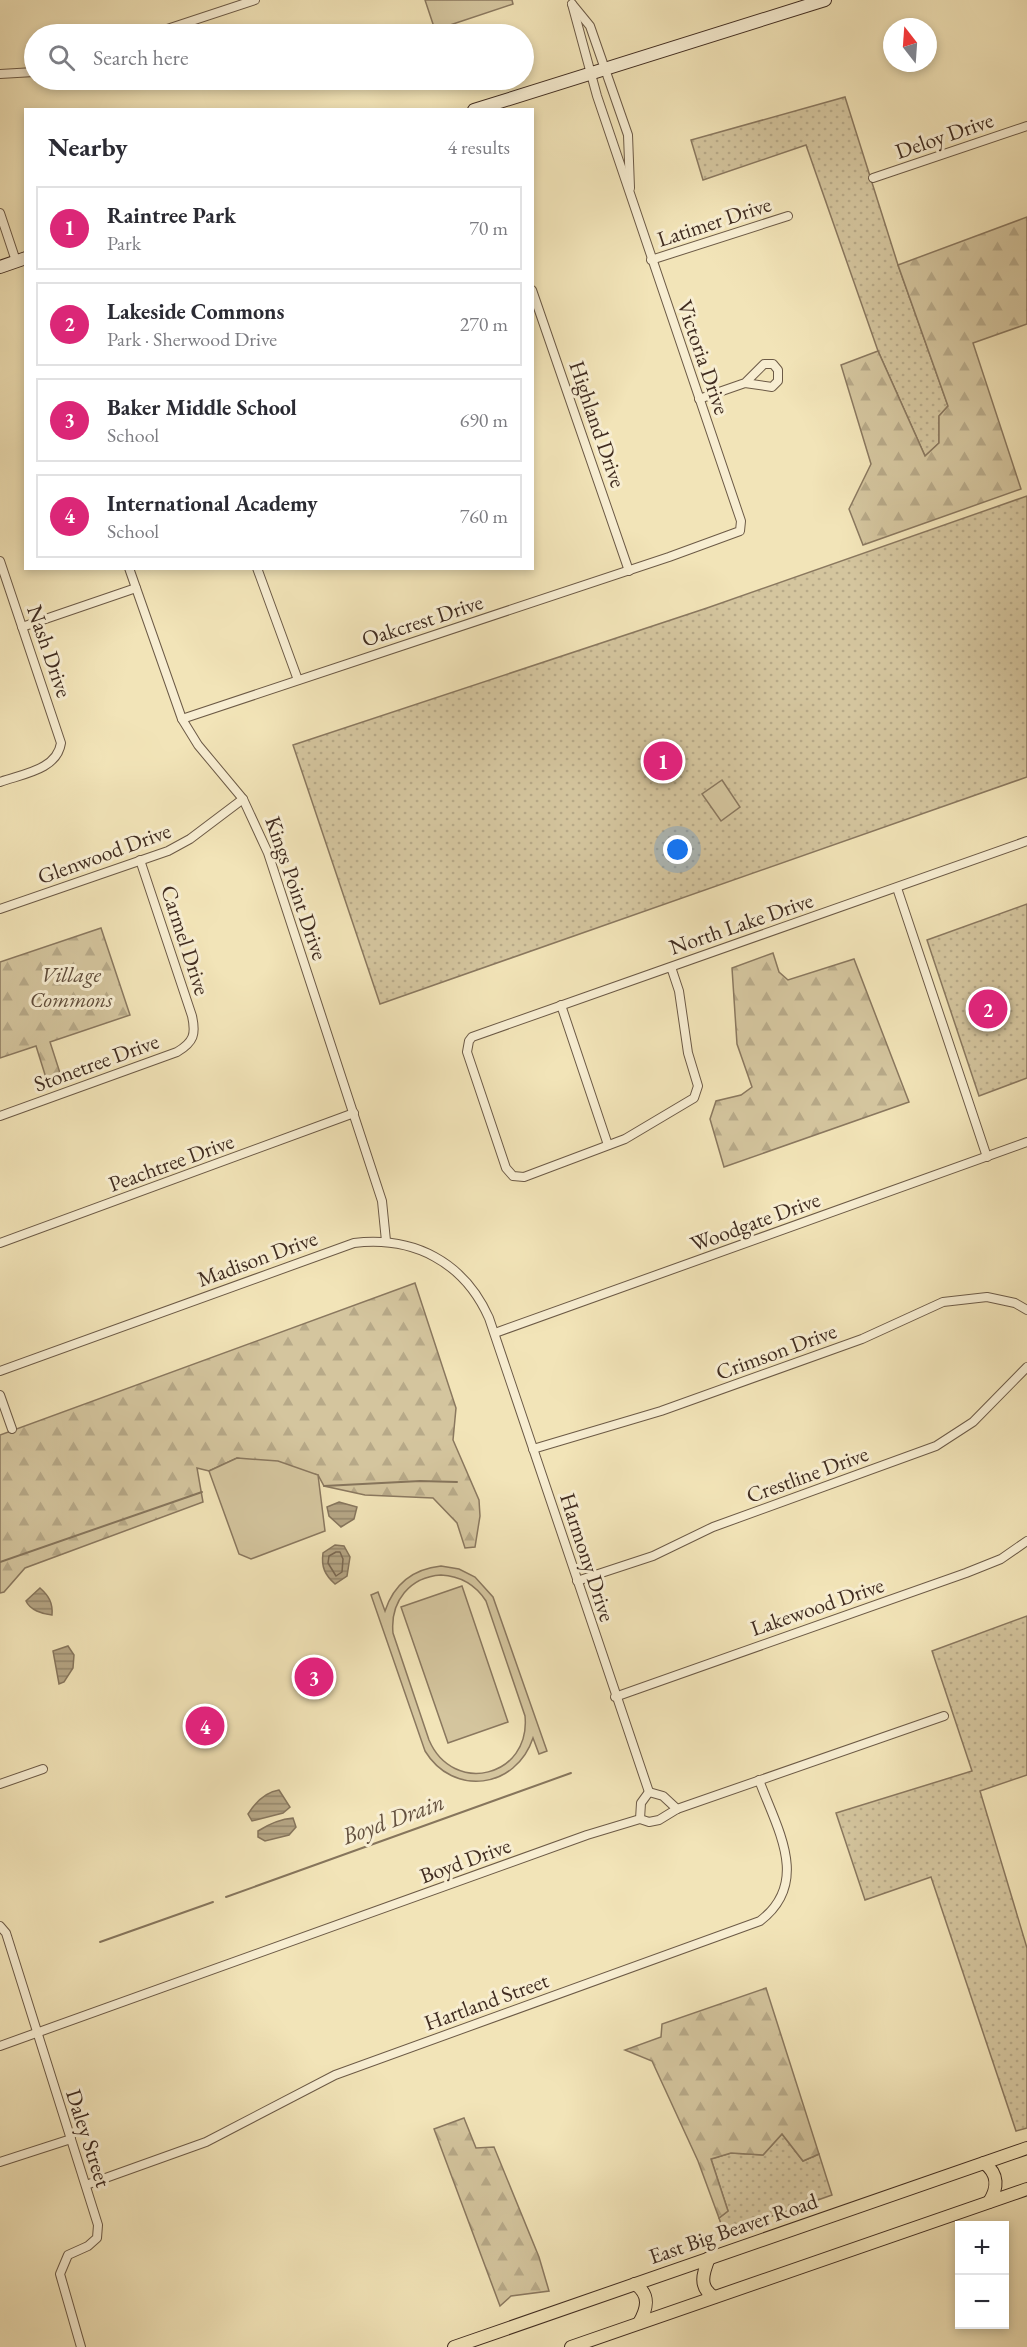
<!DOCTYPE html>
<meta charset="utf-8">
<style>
:root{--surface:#fff;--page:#f2f2f3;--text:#2b2b33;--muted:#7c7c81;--line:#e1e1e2;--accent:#db2777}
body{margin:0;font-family:"EB Garamond",serif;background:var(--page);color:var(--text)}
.controls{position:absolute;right:18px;bottom:18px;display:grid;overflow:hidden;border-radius:0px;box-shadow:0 3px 9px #0003}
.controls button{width:54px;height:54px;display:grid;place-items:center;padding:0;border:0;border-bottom:2px solid var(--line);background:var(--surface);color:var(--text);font:30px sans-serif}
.compass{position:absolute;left:883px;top:18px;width:54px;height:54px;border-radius:50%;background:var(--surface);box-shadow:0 3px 9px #0003;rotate:343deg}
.you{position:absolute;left:678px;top:850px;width:21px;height:21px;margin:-15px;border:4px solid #fff;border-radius:50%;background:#1a73e8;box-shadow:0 0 0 9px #1a73e833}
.badge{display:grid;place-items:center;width:39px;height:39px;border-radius:50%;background:var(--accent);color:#fff;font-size:20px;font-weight:700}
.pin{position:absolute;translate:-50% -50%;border:3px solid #fff;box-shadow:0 2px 6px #0006}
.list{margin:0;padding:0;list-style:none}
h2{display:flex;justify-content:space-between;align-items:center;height:78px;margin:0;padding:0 24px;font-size:26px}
h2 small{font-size:20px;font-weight:400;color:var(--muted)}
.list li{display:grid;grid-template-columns:39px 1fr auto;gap:18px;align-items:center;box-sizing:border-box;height:84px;margin:0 12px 12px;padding:0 12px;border:2px solid var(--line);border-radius:0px}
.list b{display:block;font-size:22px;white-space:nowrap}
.list p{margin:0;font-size:20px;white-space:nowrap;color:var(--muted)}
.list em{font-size:20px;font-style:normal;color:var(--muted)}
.icon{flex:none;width:33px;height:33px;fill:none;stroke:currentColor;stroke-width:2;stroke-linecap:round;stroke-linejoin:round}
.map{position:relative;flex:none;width:1027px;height:2347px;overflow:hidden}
.search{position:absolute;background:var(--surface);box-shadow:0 3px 9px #0003;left:24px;top:24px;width:510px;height:66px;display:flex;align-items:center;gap:15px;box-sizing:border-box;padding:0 21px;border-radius:33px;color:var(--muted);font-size:22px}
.panel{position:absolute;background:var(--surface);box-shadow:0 3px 9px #0003;left:24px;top:108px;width:510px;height:462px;border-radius:0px}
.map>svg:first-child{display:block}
.grass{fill:url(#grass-dots);stroke:#8a785f;stroke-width:1.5}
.forest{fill:url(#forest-firs);stroke:#8a785f;stroke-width:1.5}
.garden{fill:#d4c59e;stroke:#8a785f;stroke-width:1.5;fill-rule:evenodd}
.water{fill:url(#water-rules);stroke:#86755c;stroke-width:1.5}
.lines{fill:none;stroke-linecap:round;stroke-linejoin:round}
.shore{stroke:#7a6852;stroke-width:1.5}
.stream{stroke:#86755c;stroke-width:2}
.street-casing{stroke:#6c5a46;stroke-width:10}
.secondary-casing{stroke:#402c20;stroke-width:14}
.primary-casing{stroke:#402c20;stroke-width:14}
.street{stroke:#f7edd1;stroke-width:8}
.secondary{stroke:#f7edd1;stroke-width:12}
.primary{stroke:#f2e4b8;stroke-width:12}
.labels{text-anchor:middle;stroke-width:6;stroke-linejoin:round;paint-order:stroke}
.street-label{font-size:22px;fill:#402c20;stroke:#f7edd1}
.park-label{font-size:22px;font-style:italic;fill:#5e4b39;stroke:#f7edd1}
.water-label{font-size:24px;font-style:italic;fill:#63503e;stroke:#f7edd1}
</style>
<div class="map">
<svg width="1027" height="2347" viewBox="0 0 1027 2347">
<defs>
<pattern id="grass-dots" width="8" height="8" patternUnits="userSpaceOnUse" patternTransform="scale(1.5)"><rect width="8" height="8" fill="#d4c59e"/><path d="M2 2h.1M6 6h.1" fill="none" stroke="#b7a988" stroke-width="1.8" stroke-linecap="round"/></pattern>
<pattern id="forest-firs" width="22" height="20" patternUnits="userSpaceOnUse" patternTransform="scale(1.5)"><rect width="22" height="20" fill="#d4c59e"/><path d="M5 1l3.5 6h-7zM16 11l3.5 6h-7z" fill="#b7a988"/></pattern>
<pattern id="water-rules" width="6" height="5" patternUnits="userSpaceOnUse" patternTransform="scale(1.5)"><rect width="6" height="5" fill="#b5a584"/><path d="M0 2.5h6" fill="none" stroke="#95876c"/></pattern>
</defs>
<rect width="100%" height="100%" fill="#f2e4b8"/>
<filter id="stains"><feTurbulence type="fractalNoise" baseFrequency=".00333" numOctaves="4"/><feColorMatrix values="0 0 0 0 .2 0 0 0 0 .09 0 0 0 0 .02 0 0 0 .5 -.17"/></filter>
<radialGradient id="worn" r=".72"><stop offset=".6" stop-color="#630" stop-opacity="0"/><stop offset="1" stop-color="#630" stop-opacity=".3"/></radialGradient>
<g class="grass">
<path d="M845 97 898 265 948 406 939 416V443L925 456 878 351 806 145 703 180 691 140Z"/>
<path d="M1027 496V777L380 1004 293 745 707 608Z"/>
<path d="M1027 904V1078L979 1096 927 940Z"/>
<path d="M1027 1616V1775L980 1791 1027 1948V2128L1016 2131 931 1877 865 1900 836 1813 972 1771 932 1651Z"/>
<path d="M782 2134 803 2161 819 2154 832 2195 724 2233 719 2218 728 2211 711 2159 731 2153 763 2155Z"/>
</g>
<g class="forest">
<path d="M1027 217V324L973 343 1021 489 863 545 849 509 871 464 841 365 878 351 925 456 939 443V416L948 406 898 265Z"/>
<path d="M101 928 130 1015 50 1042 61 1076 47 1081 36 1046 0 1058V962Z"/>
<path d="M773 953 779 972 788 980 854 959 909 1102 724 1167 710 1119 716 1101 741 1095 752 1087 737 1044 732 968Z"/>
<path d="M415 1283 456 1408 453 1440 479 1500 480 1516 475 1547 465 1548 457 1523 433 1498 365 1495 324 1486 318 1475 237 1458 209 1471 197 1468 203 1502 25 1568 4 1592 0 1593V1435Z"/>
<path d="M766 1988 819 2154 803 2161 782 2134 763 2155 731 2153 711 2159 728 2211 719 2218 698 2161 652 2061 625 2050 661 2037 662 2024Z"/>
<path d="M464 2118 476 2148 494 2147 539 2257 549 2291 511 2296 500 2306 434 2129Z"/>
</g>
<g class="garden">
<path d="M425 0H512L513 4 435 30Z"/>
<path d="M722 780 740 807 721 821 702 794Z"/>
<path d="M237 1458 278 1461 318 1475 325 1531 251 1559 239 1554 209 1471Z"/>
<path d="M441 1566 459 1569 475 1577 493 1597 547 1751 539 1754 533 1738C516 1789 453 1797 425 1751L371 1595 378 1592 385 1611C394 1584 413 1569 441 1566ZM441 1575C461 1576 475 1584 486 1601L525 1716C531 1777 453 1796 429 1740L393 1633C390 1601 410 1577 441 1575Z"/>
<path d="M462 1586 508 1722 448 1743 401 1607Z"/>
</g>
<g class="water">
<path d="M339 1502 357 1507 354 1519 341 1527 329 1516 327 1507Z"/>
<path d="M335 1545 344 1546 350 1557 347 1576 335 1584C325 1575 321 1567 323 1553Z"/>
<path d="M40 1588C49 1596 53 1603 52 1615 42 1614 30 1610 26 1601Z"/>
<path d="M68 1646 74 1655 73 1668 64 1682 59 1684 53 1651Z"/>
<path d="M279 1790 290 1807 283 1813 252 1821 248 1814C255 1803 266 1792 279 1790Z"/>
<path d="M293 1818 296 1827 289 1835 265 1841 258 1837V1831C269 1824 280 1819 293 1818Z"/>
</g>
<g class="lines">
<path class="shore" d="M336 1552H340L343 1559 342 1572 336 1576 328 1563 329 1556Z"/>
<g class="stream">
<path d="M324 1486 420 1481 457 1482"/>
<path d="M0 1562 202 1492"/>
<path d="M226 1897 571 1773"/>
<path d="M100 1942 213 1902"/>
</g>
<g class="street-casing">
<g id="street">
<path d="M572 4 590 26 628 135 630 188"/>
<path d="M152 34 255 0"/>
<path d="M0 74 34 72"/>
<path d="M873 178 1027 126"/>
<path d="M0 213 16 261"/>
<path d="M651 260 788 216"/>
<path d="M532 290 629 571"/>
<path d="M699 399 745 383 772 387 778 381V370L773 364H764L745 383"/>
<path d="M0 561 61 743C57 770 22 774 0 782"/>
<path d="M129 568 182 719 198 745 243 799 268 853 382 1201 386 1241"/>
<path d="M257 568 298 680"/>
<path d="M22 627 136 588"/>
<path d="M182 719 669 557 740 531 741 521 597 96 572 4"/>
<path d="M897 888 987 1157"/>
<path d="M0 909 168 851 190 839 243 799"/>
<path d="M671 967 679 991 688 1053 698 1086 694 1098 625 1139 524 1177 513 1176 506 1168 467 1052 469 1041 472 1037 1027 841"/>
<path d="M561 1005 608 1145"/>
<path d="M0 1116 177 1052C194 1042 196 1034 192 1016L140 860"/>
<path d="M0 1243 354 1113"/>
<path d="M495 1333 1027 1142"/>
<path d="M0 1371 354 1243C414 1236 464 1262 489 1318L649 1792"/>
<path d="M0 1395 12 1429"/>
<path d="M533 1449 661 1411 862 1339 943 1302 987 1297 1015 1303 1027 1310"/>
<path d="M577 1581 653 1556 713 1527 936 1446 973 1422 1027 1367"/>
<path d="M615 1697 966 1573 1001 1559 1027 1541"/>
<path d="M0 1784 43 1769"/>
<path d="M640 1819 641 1803 649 1792 663 1796 677 1809"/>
<path d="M0 1926 6 1933 98 2225 97 2238 88 2246 68 2255 60 2274 81 2347"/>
<path d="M0 2046 587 1835 640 1819 649 1822 659 1820 677 1809 944 1716"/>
<path d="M0 2162 71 2139"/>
<path d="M86 2185 206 2142 335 2075 760 1921C811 1882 777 1829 759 1780"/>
</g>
</g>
<g class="secondary-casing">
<g id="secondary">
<path d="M474 110 825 0"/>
<path d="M0 267 26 258"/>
</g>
</g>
<g class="primary-casing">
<g id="primary">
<path d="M984 2163C999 2174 998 2188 989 2202"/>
<path d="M709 2258C703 2273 698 2287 714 2297"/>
<path d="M635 2284C651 2295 647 2309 639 2323"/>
<path d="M454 2347 1027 2148"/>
<path d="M571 2347 1027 2189"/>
</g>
</g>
<use href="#street" class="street"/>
<use href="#secondary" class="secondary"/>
<use href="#primary" class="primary"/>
</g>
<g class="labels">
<g class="street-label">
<text transform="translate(944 135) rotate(-19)" y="8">Deloy Drive</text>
<text transform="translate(714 221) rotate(-18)" y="8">Latimer Drive</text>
<text transform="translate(704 357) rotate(71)" y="8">Victoria Drive</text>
<text transform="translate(598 424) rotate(71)" y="8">Highland Drive</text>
<text transform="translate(422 620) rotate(-18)" y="8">Oakcrest Drive</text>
<text transform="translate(50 651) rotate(71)" y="8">Nash Drive</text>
<text transform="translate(104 853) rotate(-20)" y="8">Glenwood Drive</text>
<text transform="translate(297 888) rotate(71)" y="8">Kings Point Drive</text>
<text transform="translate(741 923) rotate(-19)" y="8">North Lake Drive</text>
<text transform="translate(186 940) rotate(72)" y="8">Carmel Drive</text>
<text transform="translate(96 1062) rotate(-20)" y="8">Stonetree Drive</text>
<text transform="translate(171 1162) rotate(-20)" y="8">Peachtree Drive</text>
<text transform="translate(755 1221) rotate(-20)" y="8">Woodgate Drive</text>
<text transform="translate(257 1258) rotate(-20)" y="8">Madison Drive</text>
<text transform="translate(776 1351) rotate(-20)" y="8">Crimson Drive</text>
<text transform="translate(807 1474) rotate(-20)" y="8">Crestline Drive</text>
<text transform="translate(588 1557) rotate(72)" y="8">Harmony Drive</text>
<text transform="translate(817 1606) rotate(-19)" y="8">Lakewood Drive</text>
<text transform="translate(465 1860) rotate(-20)" y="8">Boyd Drive</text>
<text transform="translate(486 2001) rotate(-20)" y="8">Hartland Street</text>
<text transform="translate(89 2138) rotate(72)" y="8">Daley Street</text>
<text transform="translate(733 2228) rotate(-19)" y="8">East Big Beaver Road</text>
</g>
<g class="park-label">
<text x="71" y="982">Village<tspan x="71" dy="25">Commons</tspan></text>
</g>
<g class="water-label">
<text transform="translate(393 1819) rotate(-20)" y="8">Boyd Drain</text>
</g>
</g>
<rect width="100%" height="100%" filter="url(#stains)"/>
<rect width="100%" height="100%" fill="url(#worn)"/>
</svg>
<div class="controls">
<button>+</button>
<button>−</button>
</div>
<svg class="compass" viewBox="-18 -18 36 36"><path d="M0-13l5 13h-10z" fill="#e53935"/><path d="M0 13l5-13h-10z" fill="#7c7c81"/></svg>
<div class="you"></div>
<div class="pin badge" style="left:663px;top:761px">1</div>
<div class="pin badge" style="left:988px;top:1009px">2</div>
<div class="pin badge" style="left:314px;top:1677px">3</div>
<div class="pin badge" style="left:205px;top:1726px">4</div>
<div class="search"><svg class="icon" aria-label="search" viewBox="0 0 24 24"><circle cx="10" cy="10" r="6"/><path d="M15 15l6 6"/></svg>Search here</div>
<section class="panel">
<h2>Nearby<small>4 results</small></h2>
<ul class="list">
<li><span class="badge">1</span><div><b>Raintree Park</b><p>Park</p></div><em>70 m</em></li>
<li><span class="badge">2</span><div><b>Lakeside Commons</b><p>Park · Sherwood Drive</p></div><em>270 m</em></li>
<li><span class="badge">3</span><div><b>Baker Middle School</b><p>School</p></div><em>690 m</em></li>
<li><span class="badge">4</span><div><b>International Academy</b><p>School</p></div><em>760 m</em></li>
</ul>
</section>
</div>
